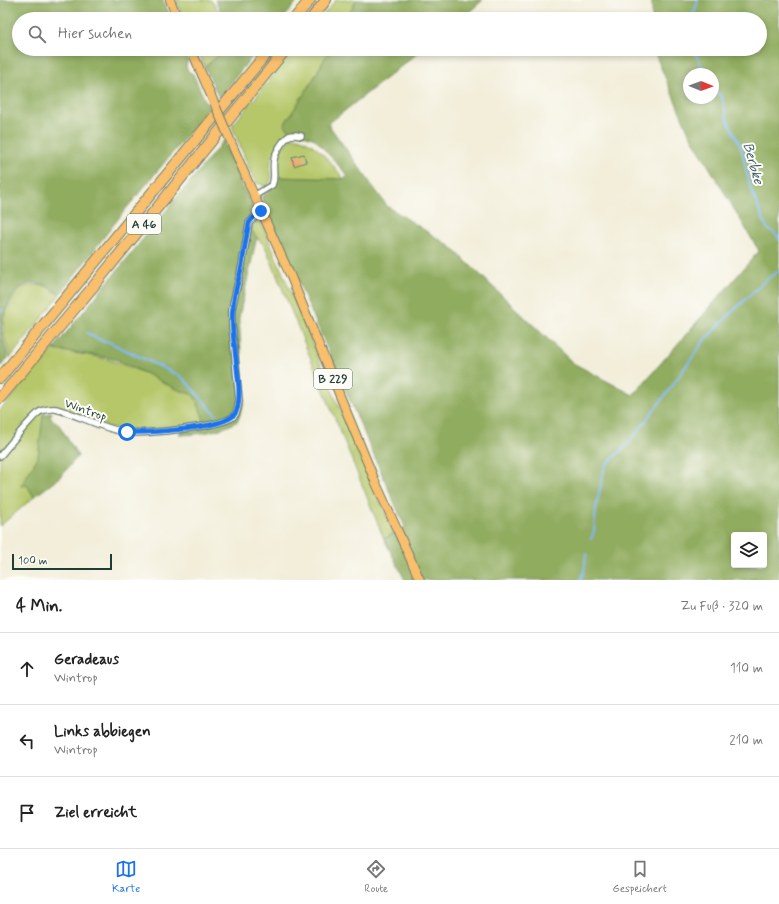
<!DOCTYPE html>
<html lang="de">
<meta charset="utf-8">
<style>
:root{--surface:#fff;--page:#f6f6f6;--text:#222;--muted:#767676;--line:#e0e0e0;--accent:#1a73e8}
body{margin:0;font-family:Mynerve,sans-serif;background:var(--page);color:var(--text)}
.controls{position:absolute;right:12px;bottom:12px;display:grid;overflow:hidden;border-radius:4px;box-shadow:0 2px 6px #0003}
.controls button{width:36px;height:36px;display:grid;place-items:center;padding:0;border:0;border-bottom:1px solid var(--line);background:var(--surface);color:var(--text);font:20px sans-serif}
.compass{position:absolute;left:683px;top:68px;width:36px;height:36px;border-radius:50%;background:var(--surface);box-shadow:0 2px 6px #0003;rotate:91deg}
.scale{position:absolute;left:12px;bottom:10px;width:100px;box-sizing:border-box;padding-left:4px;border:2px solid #1f3d34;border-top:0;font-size:11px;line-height:14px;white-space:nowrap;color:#1f3d34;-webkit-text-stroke:3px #fdfcf7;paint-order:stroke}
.stop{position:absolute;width:12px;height:12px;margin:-9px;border:3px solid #1a73e8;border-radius:50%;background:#fff}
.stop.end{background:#1a73e8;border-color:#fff;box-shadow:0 1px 4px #0008}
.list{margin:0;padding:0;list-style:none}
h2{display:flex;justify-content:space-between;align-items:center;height:52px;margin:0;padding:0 16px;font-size:17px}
h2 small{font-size:13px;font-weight:400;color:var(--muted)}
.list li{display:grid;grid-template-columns:26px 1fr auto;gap:12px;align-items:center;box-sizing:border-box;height:72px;padding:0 16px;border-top:1px solid var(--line)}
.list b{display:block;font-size:15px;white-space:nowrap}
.list p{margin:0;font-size:13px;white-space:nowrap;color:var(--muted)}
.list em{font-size:13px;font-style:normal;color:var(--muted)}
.icon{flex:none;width:22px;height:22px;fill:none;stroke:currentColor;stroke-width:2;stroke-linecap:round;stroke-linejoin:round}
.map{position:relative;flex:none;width:779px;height:580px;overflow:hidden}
.search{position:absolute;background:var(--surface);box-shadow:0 2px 6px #0003;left:12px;right:12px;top:12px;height:44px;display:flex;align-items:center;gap:10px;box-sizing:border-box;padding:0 14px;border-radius:22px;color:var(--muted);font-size:15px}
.sheet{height:268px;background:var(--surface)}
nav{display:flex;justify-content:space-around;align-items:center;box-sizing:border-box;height:56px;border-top:1px solid var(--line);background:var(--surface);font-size:11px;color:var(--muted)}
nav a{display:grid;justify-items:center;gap:2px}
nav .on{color:var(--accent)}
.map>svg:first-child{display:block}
.green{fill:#b6c76a;stroke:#6a824f}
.forest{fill:#90ac5e;stroke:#587449;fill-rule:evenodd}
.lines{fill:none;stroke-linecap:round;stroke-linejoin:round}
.stream{stroke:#82b9f2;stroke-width:2}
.building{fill:#e9a76b}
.minor-casing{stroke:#697b6e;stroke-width:8}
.primary-casing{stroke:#697b6e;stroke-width:10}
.motorway-casing{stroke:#697b6e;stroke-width:12}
.minor{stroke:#fff;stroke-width:5.5}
.primary{stroke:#f9bf6d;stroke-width:8}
.motorway{stroke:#f9bf6d;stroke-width:10}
.primary-bridge-casing{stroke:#697b6e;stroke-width:10;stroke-linecap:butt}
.primary-bridge{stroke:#f9bf6d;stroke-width:8}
.route{stroke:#1a73e8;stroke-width:5}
.labels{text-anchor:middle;stroke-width:4;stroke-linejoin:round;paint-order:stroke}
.shield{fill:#fdfcf7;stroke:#62766e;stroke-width:1}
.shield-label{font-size:12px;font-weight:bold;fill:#1f3d34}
.street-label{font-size:13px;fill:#1f3d34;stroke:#fdfcf7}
.water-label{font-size:14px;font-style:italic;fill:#385c64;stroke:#fdfcf7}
</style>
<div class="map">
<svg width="779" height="580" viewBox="0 0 779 580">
<rect width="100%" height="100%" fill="#fdfcf7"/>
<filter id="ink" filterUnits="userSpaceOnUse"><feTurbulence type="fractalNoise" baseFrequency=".025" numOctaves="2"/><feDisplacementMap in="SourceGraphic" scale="8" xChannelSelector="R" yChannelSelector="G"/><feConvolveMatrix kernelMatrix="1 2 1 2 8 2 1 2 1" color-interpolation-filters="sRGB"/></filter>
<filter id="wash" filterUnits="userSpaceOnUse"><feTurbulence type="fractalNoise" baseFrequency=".012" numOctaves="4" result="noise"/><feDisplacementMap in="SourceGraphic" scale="16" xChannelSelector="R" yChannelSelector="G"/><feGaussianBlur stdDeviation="0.9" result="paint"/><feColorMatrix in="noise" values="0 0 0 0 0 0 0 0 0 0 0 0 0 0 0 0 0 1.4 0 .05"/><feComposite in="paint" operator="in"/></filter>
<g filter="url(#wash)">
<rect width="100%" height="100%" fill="#f2eeda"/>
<g class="green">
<path d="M176 0H211L224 19H184Z"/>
<path d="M336 0H357L347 19H320Z"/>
<path d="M197 49H225L205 67Z"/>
<path d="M295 49H330L311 83 284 125 293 133C286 141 274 150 271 160 269 169 276 184 264 187L263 185 257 183 253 178 232 126Z"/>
<path d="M294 137C317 142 330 162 344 179L276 177C276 159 277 147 294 137Z"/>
<path d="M257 220H260L270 243 358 452 394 533 384 539 265 246 258 239 251 230 252 226Z"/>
<path d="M31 285 46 286 60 295 10 358 3 332 4 317 10 303 19 289Z"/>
<path d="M52 350 94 356 116 362 149 375 174 388 193 395 197 401 205 423 176 428 130 430 109 427 45 406 38 457 21 486 27 485 34 497 0 526V410Z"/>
</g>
<g class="forest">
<path d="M0 0H163L172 19H19V49H185L188 57 186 67 188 71 193 74 209 109 125 210 60 294 46 285 31 283 18 288 9 302 3 316 1 331 8 358 0 367Z"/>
<path d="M215 0H298L283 19H225Z"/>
<path d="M356 0H483L461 19H347Z"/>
<path d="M652 0H779V580H405L384 539 405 527 298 281 262 201V196C270 191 274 186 276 177L344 179 348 176 315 139 301 134 293 133 284 125 311 83 330 49H423L328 124 387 206 451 247 573 363 633 395 759 251 689 133 653 49H760V19H652ZM689 74H713V98H689ZM734 535H764V565H734Z"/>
<path d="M225 49H258L219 98 205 67Z"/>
<path d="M224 140 243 188H244L253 208 249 218 247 229 251 230 258 239 256 241 239 317 244 402 238 421C219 432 201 434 180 435V431L205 423 197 401 193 395 174 388 149 375 117 360 94 355 53 349Z"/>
<path d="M52 412 50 418 58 423 78 456 59 478 34 497 27 485 21 486 38 457 43 415Z"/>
</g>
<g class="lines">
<g class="stream">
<path d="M692 19 698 0"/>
<path d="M693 49 706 74"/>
<path d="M713 88 722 98 727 119 741 147 751 190 767 228 778 236 779 240"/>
<path d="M0 310 3 311"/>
<path d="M87 333 104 342H109L115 345 182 377 216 415"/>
<path d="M591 539 594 531 596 508 605 466 629 443 670 389 703 342 731 313 767 279 779 271"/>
<path d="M580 580 584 571 586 554"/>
</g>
</g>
<g id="blocks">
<path class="building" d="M304 154 306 162 294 166 292 157Z"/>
</g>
</g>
<g filter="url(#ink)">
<use href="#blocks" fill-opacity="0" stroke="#697b6e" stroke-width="1"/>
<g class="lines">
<g class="minor-casing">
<g id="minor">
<path d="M254 196 272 185C276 177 272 168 274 160 275 153 283 140 289 136 293 134 297 135 301 136"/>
<path d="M0 456C6 449 35 413 41 411 45 410 52 408 56 409 79 415 101 428 125 432 143 435 219 427 233 417 238 413 238 406 239 400L232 326V308L242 265 249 223 261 211"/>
</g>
</g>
<g class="primary-casing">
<g id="primary">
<path d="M170 0 178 19"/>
<path d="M191 49 200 70"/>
<path d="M249 184 291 277 375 481 420 580"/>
</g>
</g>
<g class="motorway-casing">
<g id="motorway">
<path d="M294 19 310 0"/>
<path d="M311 19 326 0"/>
<path d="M0 378 270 49"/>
<path d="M0 398 92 288 286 49"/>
</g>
</g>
<use href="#minor" class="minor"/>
<use href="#primary" class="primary"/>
<use href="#motorway" class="motorway"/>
<g class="primary-bridge-casing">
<path id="primary-bridge" d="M200 70 249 184"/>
</g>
<use href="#primary-bridge" class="primary-bridge"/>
</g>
</g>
<g class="lines" filter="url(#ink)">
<path class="route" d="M127 432C147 433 221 429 234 415 244 404 236 365 235 350 233 336 231 321 233 307 234 293 239 279 242 265 244 251 246 237 249 223L252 219 261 211"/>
</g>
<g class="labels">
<g class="shield">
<rect x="127" y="214" width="34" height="20" rx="3"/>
<rect x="314" y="369" width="38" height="20" rx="3"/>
</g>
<g class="shield-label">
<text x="144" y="228">A 46</text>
<text x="333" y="383">B 229</text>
</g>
<g class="street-label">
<text transform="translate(86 409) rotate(20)" y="5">Wintrop</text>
</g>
<g class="water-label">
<text transform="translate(754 163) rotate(74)" y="5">Berbke</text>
</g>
</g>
</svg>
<div class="controls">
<button><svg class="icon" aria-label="layers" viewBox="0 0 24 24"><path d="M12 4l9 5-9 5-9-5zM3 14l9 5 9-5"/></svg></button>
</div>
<svg class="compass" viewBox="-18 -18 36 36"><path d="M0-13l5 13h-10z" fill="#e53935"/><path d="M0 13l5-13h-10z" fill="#767676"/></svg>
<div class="scale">100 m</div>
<div class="stop" style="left:127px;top:432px"></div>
<div class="stop end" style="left:261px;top:211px"></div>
<div class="search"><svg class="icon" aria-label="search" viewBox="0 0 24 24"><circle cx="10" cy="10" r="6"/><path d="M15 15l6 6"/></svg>Hier suchen</div>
</div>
<section class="sheet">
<h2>4 Min.<small>Zu Fuß · 320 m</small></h2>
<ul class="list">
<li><svg class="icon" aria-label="ahead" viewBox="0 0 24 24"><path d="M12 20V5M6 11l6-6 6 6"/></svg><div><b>Geradeaus</b><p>Wintrop</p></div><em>110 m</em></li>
<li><svg class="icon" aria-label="left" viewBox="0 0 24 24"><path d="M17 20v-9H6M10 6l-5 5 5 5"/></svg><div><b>Links abbiegen</b><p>Wintrop</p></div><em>210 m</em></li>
<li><svg class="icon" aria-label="arrive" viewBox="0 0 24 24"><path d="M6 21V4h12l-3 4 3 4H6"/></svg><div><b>Ziel erreicht</b></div></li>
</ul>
</section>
<nav>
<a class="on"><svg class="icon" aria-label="map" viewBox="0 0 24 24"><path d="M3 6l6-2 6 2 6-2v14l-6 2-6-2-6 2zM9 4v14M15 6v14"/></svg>Karte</a>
<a><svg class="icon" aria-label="directions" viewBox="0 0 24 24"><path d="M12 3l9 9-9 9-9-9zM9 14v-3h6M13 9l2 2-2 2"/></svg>Route</a>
<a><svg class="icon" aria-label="saved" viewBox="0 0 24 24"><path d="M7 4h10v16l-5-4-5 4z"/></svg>Gespeichert</a>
</nav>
